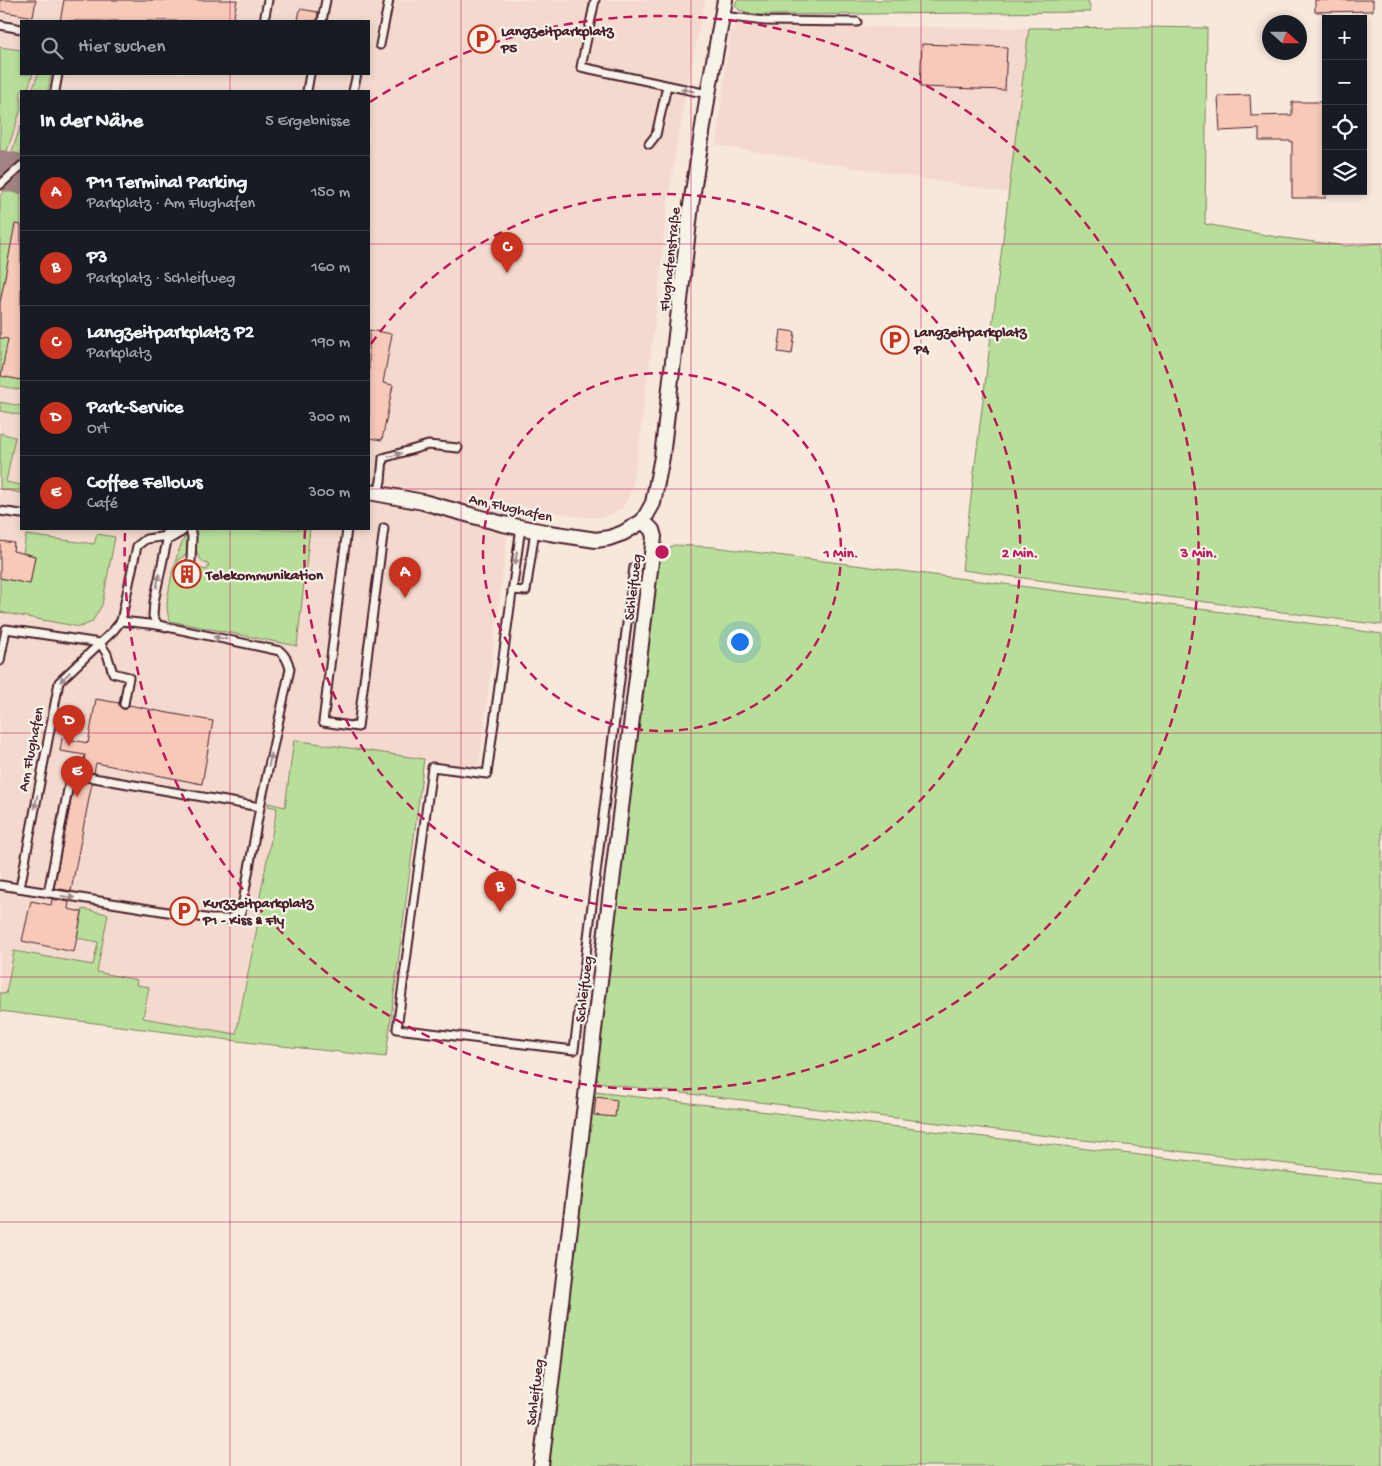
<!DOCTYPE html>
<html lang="de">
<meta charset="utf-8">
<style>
:root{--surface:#171b24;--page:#242831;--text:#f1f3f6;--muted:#9ea1a6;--line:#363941;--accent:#c8321e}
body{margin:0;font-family:"Gochi Hand",sans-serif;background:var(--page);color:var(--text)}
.controls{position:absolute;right:15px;top:15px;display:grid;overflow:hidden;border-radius:0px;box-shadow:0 2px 8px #0003}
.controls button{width:45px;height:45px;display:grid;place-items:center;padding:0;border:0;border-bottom:1px solid var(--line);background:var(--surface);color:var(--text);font:25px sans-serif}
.compass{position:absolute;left:1262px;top:15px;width:45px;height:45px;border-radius:50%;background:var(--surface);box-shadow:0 2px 8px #0003;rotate:111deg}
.you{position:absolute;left:739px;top:641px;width:18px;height:18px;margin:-12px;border:4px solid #fff;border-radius:50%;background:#1a73e8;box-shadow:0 0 0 8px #1a73e833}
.badge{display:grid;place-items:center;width:32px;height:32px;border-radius:50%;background:var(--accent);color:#fff;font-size:16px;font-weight:700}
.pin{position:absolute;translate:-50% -41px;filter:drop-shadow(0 1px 2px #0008)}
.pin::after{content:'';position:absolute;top:26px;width:18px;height:15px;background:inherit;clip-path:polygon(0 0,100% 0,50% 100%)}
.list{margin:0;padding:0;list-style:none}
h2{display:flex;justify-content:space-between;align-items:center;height:65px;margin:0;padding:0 20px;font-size:21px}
h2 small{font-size:16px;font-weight:400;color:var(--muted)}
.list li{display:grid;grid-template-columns:32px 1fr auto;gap:15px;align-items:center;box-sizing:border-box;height:75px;padding:0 20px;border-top:1px solid var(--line)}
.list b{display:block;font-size:19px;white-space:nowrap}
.list p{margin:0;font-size:16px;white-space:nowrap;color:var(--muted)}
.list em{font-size:16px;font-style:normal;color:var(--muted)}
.icon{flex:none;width:28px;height:28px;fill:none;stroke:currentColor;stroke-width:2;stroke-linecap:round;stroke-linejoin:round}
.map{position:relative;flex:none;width:1382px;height:1466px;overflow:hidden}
.search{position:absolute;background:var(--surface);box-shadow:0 2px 8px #0003;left:20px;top:20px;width:350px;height:55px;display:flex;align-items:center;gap:12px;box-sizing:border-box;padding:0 18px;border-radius:0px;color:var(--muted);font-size:19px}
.panel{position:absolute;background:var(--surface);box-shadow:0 2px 8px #0003;left:20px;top:90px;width:350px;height:440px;border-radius:0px}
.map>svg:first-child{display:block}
.built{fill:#f4dace;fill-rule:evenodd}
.green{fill:#b8df9a;stroke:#817f62}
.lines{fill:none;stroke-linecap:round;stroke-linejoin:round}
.taxiway{stroke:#a18383;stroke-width:40}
.building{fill:#f6c9b9;stroke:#4a1f2b}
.service-casing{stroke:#4a1f2b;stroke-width:11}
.minor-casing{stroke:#4a1f2b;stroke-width:18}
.service{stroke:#f7f3e8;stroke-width:7}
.minor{stroke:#f7f3e8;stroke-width:14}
.oneway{fill:#a0898a}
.grid{fill:none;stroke:#c2185b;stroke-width:1;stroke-opacity:0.55}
.ring{fill:none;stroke:#c2185b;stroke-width:2.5;stroke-dasharray:9 6}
.labels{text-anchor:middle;stroke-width:4.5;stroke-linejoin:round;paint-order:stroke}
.poi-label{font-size:15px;font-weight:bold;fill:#4a1f2b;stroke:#f7f3e8;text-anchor:start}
.street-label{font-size:15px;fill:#4a1f2b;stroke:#f7f3e8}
.centre{fill:#c2185b;stroke:#f7f3e8;stroke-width:2.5}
.ring-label{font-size:15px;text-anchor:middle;font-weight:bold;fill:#c2185b;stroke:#f7f3e8;stroke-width:4.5;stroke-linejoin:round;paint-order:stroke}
</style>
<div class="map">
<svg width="1382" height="1466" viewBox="0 0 1382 1466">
<rect width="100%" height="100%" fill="#f8e7db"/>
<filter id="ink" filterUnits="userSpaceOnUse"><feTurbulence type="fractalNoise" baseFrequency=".02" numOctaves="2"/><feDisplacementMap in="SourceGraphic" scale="10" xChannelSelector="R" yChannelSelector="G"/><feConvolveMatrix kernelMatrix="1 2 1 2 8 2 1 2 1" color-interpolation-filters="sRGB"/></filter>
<g filter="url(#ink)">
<g class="built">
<path d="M0 0H705L684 103 667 206 657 304 638 454 631 492 621 509 604 517H581L516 505 507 539 479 768 294 741 254 1043 0 1011ZM21 21H369V74H21ZM21 91H369V529H21Z"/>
<path d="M738 25 1029 28 1009 193 716 145 730 32 734 27Z"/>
</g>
<g class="green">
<path d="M737 0H1088L1091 12 758 15 739 10 735 5Z"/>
<path d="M1141 27 1207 28 1205 224 1277 237 1345 246 1382 243V625L962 570 1029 28Z"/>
<path d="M0 47 21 50V74H33L27 91H21V109L6 154 4 156 0 155Z"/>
<path d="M38 74H51L48 91H32Z"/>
<path d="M21 125V154L14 158 10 157Z"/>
<path d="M16 181 21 183V390L0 386V196L7 187Z"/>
<path d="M0 402 21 406V415L0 411Z"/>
<path d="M0 433 15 437 6 482 21 485V493L0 489Z"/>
<path d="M197 529H310L297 646 170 621C168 616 167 611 167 605 168 589 177 546 187 534L189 547 188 553 178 560 177 567 182 568 180 580 193 583 197 568 207 570 209 565C192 558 197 545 197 529Z"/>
<path d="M97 534 115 537 102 605 92 622 80 627 0 612V578L30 584 35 556 23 553 26 535 94 544Z"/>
<path d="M674 545 714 547 1301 622 1382 634V1175L622 1086 599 1082 595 1075 653 597C656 578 654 553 674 545Z"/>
<path d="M294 740 424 759 386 1057 254 1043 0 1011V993L6 994 14 951 93 965 98 942 77 938 83 909 108 914 97 972 137 980 136 985 149 987 143 1018 236 1034 261 908 258 907 277 808 268 806V803L285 807Z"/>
<path d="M595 1092 1382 1183V1466H546L592 1095Z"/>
</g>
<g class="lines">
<path class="taxiway" d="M0 170 21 174"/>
</g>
<g class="building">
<path d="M0 0H36L33 17 0 11Z"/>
<path d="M64 0H237L233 21H60Z"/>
<path d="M1315 0H1373V11L1315 12Z"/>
<path d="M300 9 318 12 317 21H298Z"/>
<path d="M922 44 1007 47 1005 90 920 87Z"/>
<path d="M1250 95 1251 116 1292 115V102H1326V198H1292V141H1259V129L1220 131 1218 96Z"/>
<path d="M15 224 21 225V380L1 376 8 339 0 338V303Z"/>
<path d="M369 330 392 334 383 383 393 385 382 440 369 438Z"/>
<path d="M781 330 795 332 792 354 778 352Z"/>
<path d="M0 541 14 543 13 551 35 556 30 584 0 578Z"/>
<path d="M96 699 119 703V706L123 709H126L129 705 163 712 213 721 202 784 96 763 94 773 82 771 85 755 60 751 62 738 88 743Z"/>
<path d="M75 780 92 783 71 891 54 888Z"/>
<path d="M52 899 69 902 68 909 82 912 74 952 22 941 31 901 51 905Z"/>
<path d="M596 1097 617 1100 615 1117 594 1115Z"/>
</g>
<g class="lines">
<g class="service-casing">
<g id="service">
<path d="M595 0 581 67 708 94"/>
<path d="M722 16 765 21 857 22"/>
<path d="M264 21 268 0"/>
<path d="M322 21 326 0"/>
<path d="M0 25 21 29"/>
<path d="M380 45 389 0"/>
<path d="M55 91 58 74"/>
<path d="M307 91 310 74"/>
<path d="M353 91 357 74"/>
<path d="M649 144 656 135 667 86"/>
<path d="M0 185 21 166"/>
<path d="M378 494 381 481 383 458 428 445 458 448"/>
<path d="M0 511 21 514"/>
<path d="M521 527 487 774 432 767 397 1029 574 1050 634 567"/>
<path d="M190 529 192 537 191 561"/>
<path d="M347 529 323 722 358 727 384 528"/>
<path d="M512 590 526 591 535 530"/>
<path d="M100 643 107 654 113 673 129 677 124 704"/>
<path d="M0 661 6 629 100 643"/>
<path d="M0 885 211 919H228L241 913 260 807 290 669C288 661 286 656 280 651L158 625 121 621"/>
<path d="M20 888 59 682 113 631 121 621 137 546 146 539 168 536 154 602 153 616 158 625"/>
<path d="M48 893 71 774 260 807"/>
</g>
</g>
<g class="minor-casing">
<g id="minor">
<path d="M369 492 423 502 503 524 550 533 596 540 609 538 623 533 643 521 653 503 662 457 691 205 708 94 725 0"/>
<path d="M168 536 180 529"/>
<path d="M541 1466 654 537 652 530 643 521"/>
</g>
</g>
<use href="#service" class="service"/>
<use href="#minor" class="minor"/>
</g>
<defs><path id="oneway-solid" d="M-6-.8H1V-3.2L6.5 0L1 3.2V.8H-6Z" transform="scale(1.25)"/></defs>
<g class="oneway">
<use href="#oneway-solid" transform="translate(687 90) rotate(-169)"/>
<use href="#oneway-solid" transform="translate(395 455) rotate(-16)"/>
<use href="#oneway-solid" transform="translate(516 558) rotate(98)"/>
<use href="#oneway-solid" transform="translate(158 581) rotate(-78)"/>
<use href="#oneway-solid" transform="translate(220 638) rotate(-168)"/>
<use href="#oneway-solid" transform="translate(65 677) rotate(136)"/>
<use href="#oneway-solid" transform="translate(270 760) rotate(-78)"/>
<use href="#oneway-solid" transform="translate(36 802) rotate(101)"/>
<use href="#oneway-solid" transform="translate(68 897) rotate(9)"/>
</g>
</g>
<path class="grid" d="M230 0V21M461 0V1466M691 0V1466M921 0V1466M1152 0V1466M230 74V91M0 244H21M369 244H1382M0 489H21M369 489H1382M230 529V1466M0 733H1382M0 977H1382M0 1222H1382"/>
<g class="ring">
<circle cx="662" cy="552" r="179"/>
<path d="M371 344A358 358 0 1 1 305 530"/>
<path d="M370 102A537 537 0 1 1 125 533"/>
</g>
<defs>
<g id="parking-ring" transform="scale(1.4375)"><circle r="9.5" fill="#f7f3e8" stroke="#c8321e" stroke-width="1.5"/><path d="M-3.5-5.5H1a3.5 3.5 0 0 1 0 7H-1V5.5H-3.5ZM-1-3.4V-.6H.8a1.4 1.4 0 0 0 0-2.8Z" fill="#c8321e"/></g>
<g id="building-ring" transform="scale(1.4375)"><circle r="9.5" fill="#f7f3e8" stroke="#c8321e" stroke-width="1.5"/><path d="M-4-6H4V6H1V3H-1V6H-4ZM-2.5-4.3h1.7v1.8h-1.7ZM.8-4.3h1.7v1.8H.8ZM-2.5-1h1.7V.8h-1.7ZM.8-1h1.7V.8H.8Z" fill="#c8321e"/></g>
</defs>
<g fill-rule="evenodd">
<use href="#parking-ring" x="482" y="39"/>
<use href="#parking-ring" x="895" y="340"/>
<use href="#building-ring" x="187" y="574"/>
<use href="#parking-ring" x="184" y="911"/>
</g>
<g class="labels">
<g class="poi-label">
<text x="501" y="35">Langzeitparkplatz<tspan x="501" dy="17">P5</tspan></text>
<text x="914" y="336">Langzeitparkplatz<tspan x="914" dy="17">P4</tspan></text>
<text x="206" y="579">Telekommunikation</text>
<text x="203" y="907">Kurzzeitparkplatz<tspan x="203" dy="17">P1 - Kiss &amp; Fly</tspan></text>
</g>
<g class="street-label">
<text transform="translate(669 259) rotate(-84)" y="5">Flughafenstraße</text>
<text transform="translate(511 507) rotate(13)" y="5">Am Flughafen</text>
<text transform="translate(632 587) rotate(-83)" y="5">Schleifweg</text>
<text transform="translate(30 749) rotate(-79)" y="5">Am Flughafen</text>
<text transform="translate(583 989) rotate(-83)" y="5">Schleifweg</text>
<text transform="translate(534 1392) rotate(-83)" y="5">Schleifweg</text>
</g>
</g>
<circle cx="662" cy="552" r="8" class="centre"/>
<g class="ring-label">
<text x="841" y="557">1 Min.</text>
<text x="1020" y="557">2 Min.</text>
<text x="1199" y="557">3 Min.</text>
</g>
</svg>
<div class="controls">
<button>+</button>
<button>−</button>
<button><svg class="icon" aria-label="locate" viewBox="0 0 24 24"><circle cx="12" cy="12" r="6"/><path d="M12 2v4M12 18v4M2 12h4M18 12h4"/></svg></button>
<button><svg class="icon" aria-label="layers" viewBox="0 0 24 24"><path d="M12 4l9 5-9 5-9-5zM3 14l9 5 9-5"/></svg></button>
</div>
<svg class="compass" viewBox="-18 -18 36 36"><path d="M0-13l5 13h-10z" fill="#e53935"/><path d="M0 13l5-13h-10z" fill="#9ea1a6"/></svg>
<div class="you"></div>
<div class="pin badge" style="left:405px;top:598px">A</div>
<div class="pin badge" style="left:500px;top:912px">B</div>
<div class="pin badge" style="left:507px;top:273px">C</div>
<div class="pin badge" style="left:69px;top:746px">D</div>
<div class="pin badge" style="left:77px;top:797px">E</div>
<div class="search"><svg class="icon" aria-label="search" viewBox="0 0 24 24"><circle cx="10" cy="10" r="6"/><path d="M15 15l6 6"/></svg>Hier suchen</div>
<section class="panel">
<h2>In der Nähe<small>5 Ergebnisse</small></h2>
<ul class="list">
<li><span class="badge">A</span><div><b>P11 Terminal Parking</b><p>Parkplatz · Am Flughafen</p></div><em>150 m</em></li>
<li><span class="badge">B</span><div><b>P3</b><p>Parkplatz · Schleifweg</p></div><em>160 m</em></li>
<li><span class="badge">C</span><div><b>Langzeitparkplatz P2</b><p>Parkplatz</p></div><em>190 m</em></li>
<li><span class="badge">D</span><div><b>Park-Service</b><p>Ort</p></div><em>300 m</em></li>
<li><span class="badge">E</span><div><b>Coffee Fellows</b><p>Café</p></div><em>300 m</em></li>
</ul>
</section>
</div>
